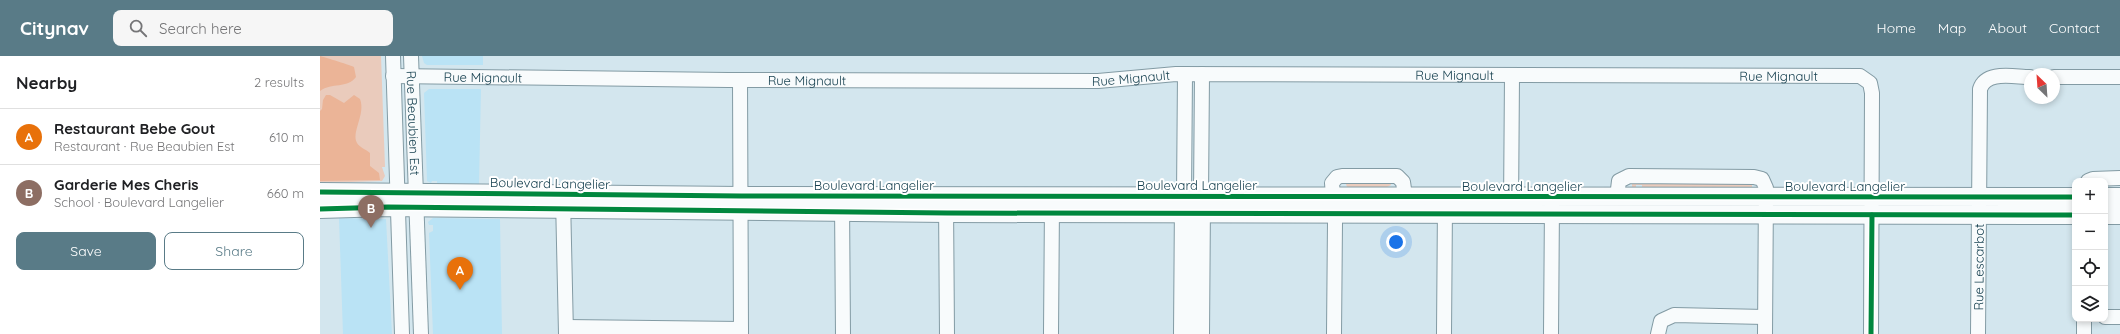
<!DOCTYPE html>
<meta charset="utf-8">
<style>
:root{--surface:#fff;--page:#f6f6f6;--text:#202124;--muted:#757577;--line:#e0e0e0;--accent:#597b87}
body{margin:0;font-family:Quicksand,sans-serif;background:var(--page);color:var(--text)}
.controls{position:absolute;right:12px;bottom:12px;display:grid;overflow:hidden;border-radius:8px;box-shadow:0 2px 6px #0003}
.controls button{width:36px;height:36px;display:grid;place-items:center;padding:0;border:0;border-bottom:1px solid var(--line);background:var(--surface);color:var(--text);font:20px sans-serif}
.compass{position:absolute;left:1704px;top:12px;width:36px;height:36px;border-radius:50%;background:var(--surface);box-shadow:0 2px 6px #0003;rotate:335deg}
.you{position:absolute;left:1076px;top:186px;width:14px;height:14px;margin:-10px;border:3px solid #fff;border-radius:50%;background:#1a73e8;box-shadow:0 0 0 6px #1a73e833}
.badge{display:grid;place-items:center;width:26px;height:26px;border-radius:50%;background:var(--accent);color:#fff;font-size:13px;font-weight:700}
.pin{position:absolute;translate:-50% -33px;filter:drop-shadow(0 1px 2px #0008)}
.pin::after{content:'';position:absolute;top:21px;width:14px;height:12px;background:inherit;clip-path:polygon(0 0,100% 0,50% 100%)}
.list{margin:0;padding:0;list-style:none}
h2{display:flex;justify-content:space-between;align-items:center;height:52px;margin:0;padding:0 16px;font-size:17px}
h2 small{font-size:13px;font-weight:400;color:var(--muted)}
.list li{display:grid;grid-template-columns:26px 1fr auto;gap:12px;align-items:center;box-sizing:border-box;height:56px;padding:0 16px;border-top:1px solid var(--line)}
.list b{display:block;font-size:15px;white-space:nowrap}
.list p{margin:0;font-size:13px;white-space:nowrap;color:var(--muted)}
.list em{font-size:13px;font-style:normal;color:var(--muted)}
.actions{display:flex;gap:8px;padding:12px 16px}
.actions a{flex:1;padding:9px 0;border:1px solid var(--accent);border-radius:8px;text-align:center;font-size:14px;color:var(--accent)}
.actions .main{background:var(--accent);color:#fff}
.icon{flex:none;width:22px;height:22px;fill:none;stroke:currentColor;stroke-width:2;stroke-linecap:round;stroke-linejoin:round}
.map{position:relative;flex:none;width:1800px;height:278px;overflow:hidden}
header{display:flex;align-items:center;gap:24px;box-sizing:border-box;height:56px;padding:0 20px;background:var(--accent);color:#fff}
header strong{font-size:19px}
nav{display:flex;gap:22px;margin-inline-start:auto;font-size:14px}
.search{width:280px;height:36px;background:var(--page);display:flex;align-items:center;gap:10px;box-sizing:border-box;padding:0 14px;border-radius:8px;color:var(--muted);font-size:15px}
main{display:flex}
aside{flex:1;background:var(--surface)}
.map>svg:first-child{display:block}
.built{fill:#bae3f5}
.green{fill:#eacbbc}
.forest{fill:#ebb497}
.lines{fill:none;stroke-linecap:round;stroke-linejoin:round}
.minor-casing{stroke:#839ba4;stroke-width:16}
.major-casing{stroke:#839ba4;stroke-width:20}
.minor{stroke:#f8fbfc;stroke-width:14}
.major{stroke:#f8fbfc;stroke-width:18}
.cycleway-casing{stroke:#fff;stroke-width:8}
.cycleway{stroke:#00873e;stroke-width:5}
.labels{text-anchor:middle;stroke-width:4;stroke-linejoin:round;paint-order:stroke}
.street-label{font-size:13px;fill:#174150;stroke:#fff}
</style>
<header>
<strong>Citynav</strong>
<div class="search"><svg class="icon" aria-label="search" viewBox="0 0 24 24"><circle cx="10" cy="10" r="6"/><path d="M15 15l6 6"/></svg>Search here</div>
<nav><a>Home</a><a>Map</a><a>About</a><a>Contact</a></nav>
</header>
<main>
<aside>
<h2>Nearby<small>2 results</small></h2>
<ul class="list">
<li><span class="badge" style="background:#e8710a">A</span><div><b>Restaurant Bebe Gout</b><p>Restaurant · Rue Beaubien Est</p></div><em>610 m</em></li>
<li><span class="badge" style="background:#8d6e63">B</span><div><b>Garderie Mes Cheris</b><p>School · Boulevard Langelier</p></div><em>660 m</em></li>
</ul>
<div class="actions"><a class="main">Save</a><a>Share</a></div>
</aside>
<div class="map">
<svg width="1800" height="278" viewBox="0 0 1800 278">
<rect width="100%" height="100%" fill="#d3e6ee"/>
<g class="built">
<path d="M102 0H163V9H107L104 7Z"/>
<path d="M109 33H161L159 128 117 127V125H112L111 127 107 125 104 37Z"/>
<path d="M19 162 66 163 72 278H23Z"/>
<path d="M113 162 180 163 182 278H113L109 177 113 175V169H109L108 166Z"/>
</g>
<g class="green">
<path d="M0 0H61L65 111H62L65 120 62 125 0 127Z"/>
<path d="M1025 125H1070L1071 129 1067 131H1027Z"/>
<path d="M1312 125 1432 126V132H1322V129H1316V132H1312Z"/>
</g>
<g class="forest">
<path d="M0 0C4 1 33 10 34 11L36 21C27 33 12 26 0 35Z"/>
<path d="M6 39H10L24 47 34 39 40 43C46 58 31 76 37 87 40 92 46 93 50 97V110L59 117 60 124 0 125V55L2 53 3 44Z"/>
</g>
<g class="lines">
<g class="minor-casing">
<g id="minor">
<path d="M73 0 82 278"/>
<path id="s1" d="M91 0 101 278"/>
<path id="s2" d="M73 20 408 24 778 25 856 18 1540 20 1550 27 1552 37 1551 278"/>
<path d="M1734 21H1800"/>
<path d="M420 24 421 278"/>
<path d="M1768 125 1773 123 1800 122"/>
<path d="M864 139 865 18"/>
<path d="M881 140 882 18"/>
<path d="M1297 141 1299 125 1309 120 1434 121 1442 123 1446 132 1445 278"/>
<path d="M243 142 246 278"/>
<path d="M522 146 523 278"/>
<path d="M626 146 627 278"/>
<path d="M1191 151 1192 20"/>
<path d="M1785 261H1800"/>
<path d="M246 271 421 273"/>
<path d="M731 278 732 148"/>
<path d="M1014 278 1015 166 1012 127 1017 121 1022 120H1077L1083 126 1085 140"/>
<path d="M1124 278 1125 148"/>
<path d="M1231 278 1232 149"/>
<path d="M1338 278 1341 265 1354 259 1445 261"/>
<path id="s3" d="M1658 278 1660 33C1666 14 1694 21 1710 21"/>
<path d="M1764 278V263"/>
</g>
</g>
<g class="major-casing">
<g id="major">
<path d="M0 136 421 140 1755 141"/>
<path d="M1785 141H1800"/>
<path d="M0 153 68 151 627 157 1755 159"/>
<path d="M1785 159H1800"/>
<path d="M863 278 864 146"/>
<path d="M880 278 881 146"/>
</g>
</g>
<use href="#minor" class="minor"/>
<use href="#major" class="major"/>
<g class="cycleway-casing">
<g id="cycleway">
<path d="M0 136 421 140 1755 141"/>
<path d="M0 153 68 151 627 157 1755 159"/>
<path d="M1551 278 1552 159"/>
</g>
</g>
<use href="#cycleway" class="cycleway"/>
</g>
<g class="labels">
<g class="street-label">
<text dy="5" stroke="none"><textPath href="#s2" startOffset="1062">Rue Mignault</textPath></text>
<text dy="5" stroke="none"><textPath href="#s2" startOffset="1386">Rue Mignault</textPath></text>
<text dy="5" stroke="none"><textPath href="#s2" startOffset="90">Rue Mignault</textPath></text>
<text dy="5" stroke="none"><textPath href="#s2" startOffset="738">Rue Mignault</textPath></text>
<text dy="5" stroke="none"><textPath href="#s2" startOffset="414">Rue Mignault</textPath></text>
<text dy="5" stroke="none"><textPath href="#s1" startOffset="67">Rue Beaubien Est</textPath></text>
<text transform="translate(230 127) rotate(1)" y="5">Boulevard Langelier</text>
<text x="554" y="134">Boulevard Langelier</text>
<text x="877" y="134">Boulevard Langelier</text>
<text x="1202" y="135">Boulevard Langelier</text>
<text x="1525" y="135">Boulevard Langelier</text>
<text dy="5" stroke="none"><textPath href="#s3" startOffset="67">Rue Lescarbot</textPath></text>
</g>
</g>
</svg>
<div class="controls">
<button>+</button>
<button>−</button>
<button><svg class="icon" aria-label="locate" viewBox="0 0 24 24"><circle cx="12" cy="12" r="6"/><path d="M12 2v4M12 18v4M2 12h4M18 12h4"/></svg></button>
<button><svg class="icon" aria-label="layers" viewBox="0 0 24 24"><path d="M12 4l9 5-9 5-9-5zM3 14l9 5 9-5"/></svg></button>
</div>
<svg class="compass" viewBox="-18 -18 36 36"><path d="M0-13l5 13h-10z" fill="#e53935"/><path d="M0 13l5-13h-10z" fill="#757577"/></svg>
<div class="you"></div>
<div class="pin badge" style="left:140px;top:234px;background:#e8710a">A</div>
<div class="pin badge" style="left:51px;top:172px;background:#8d6e63">B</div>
</div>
</main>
